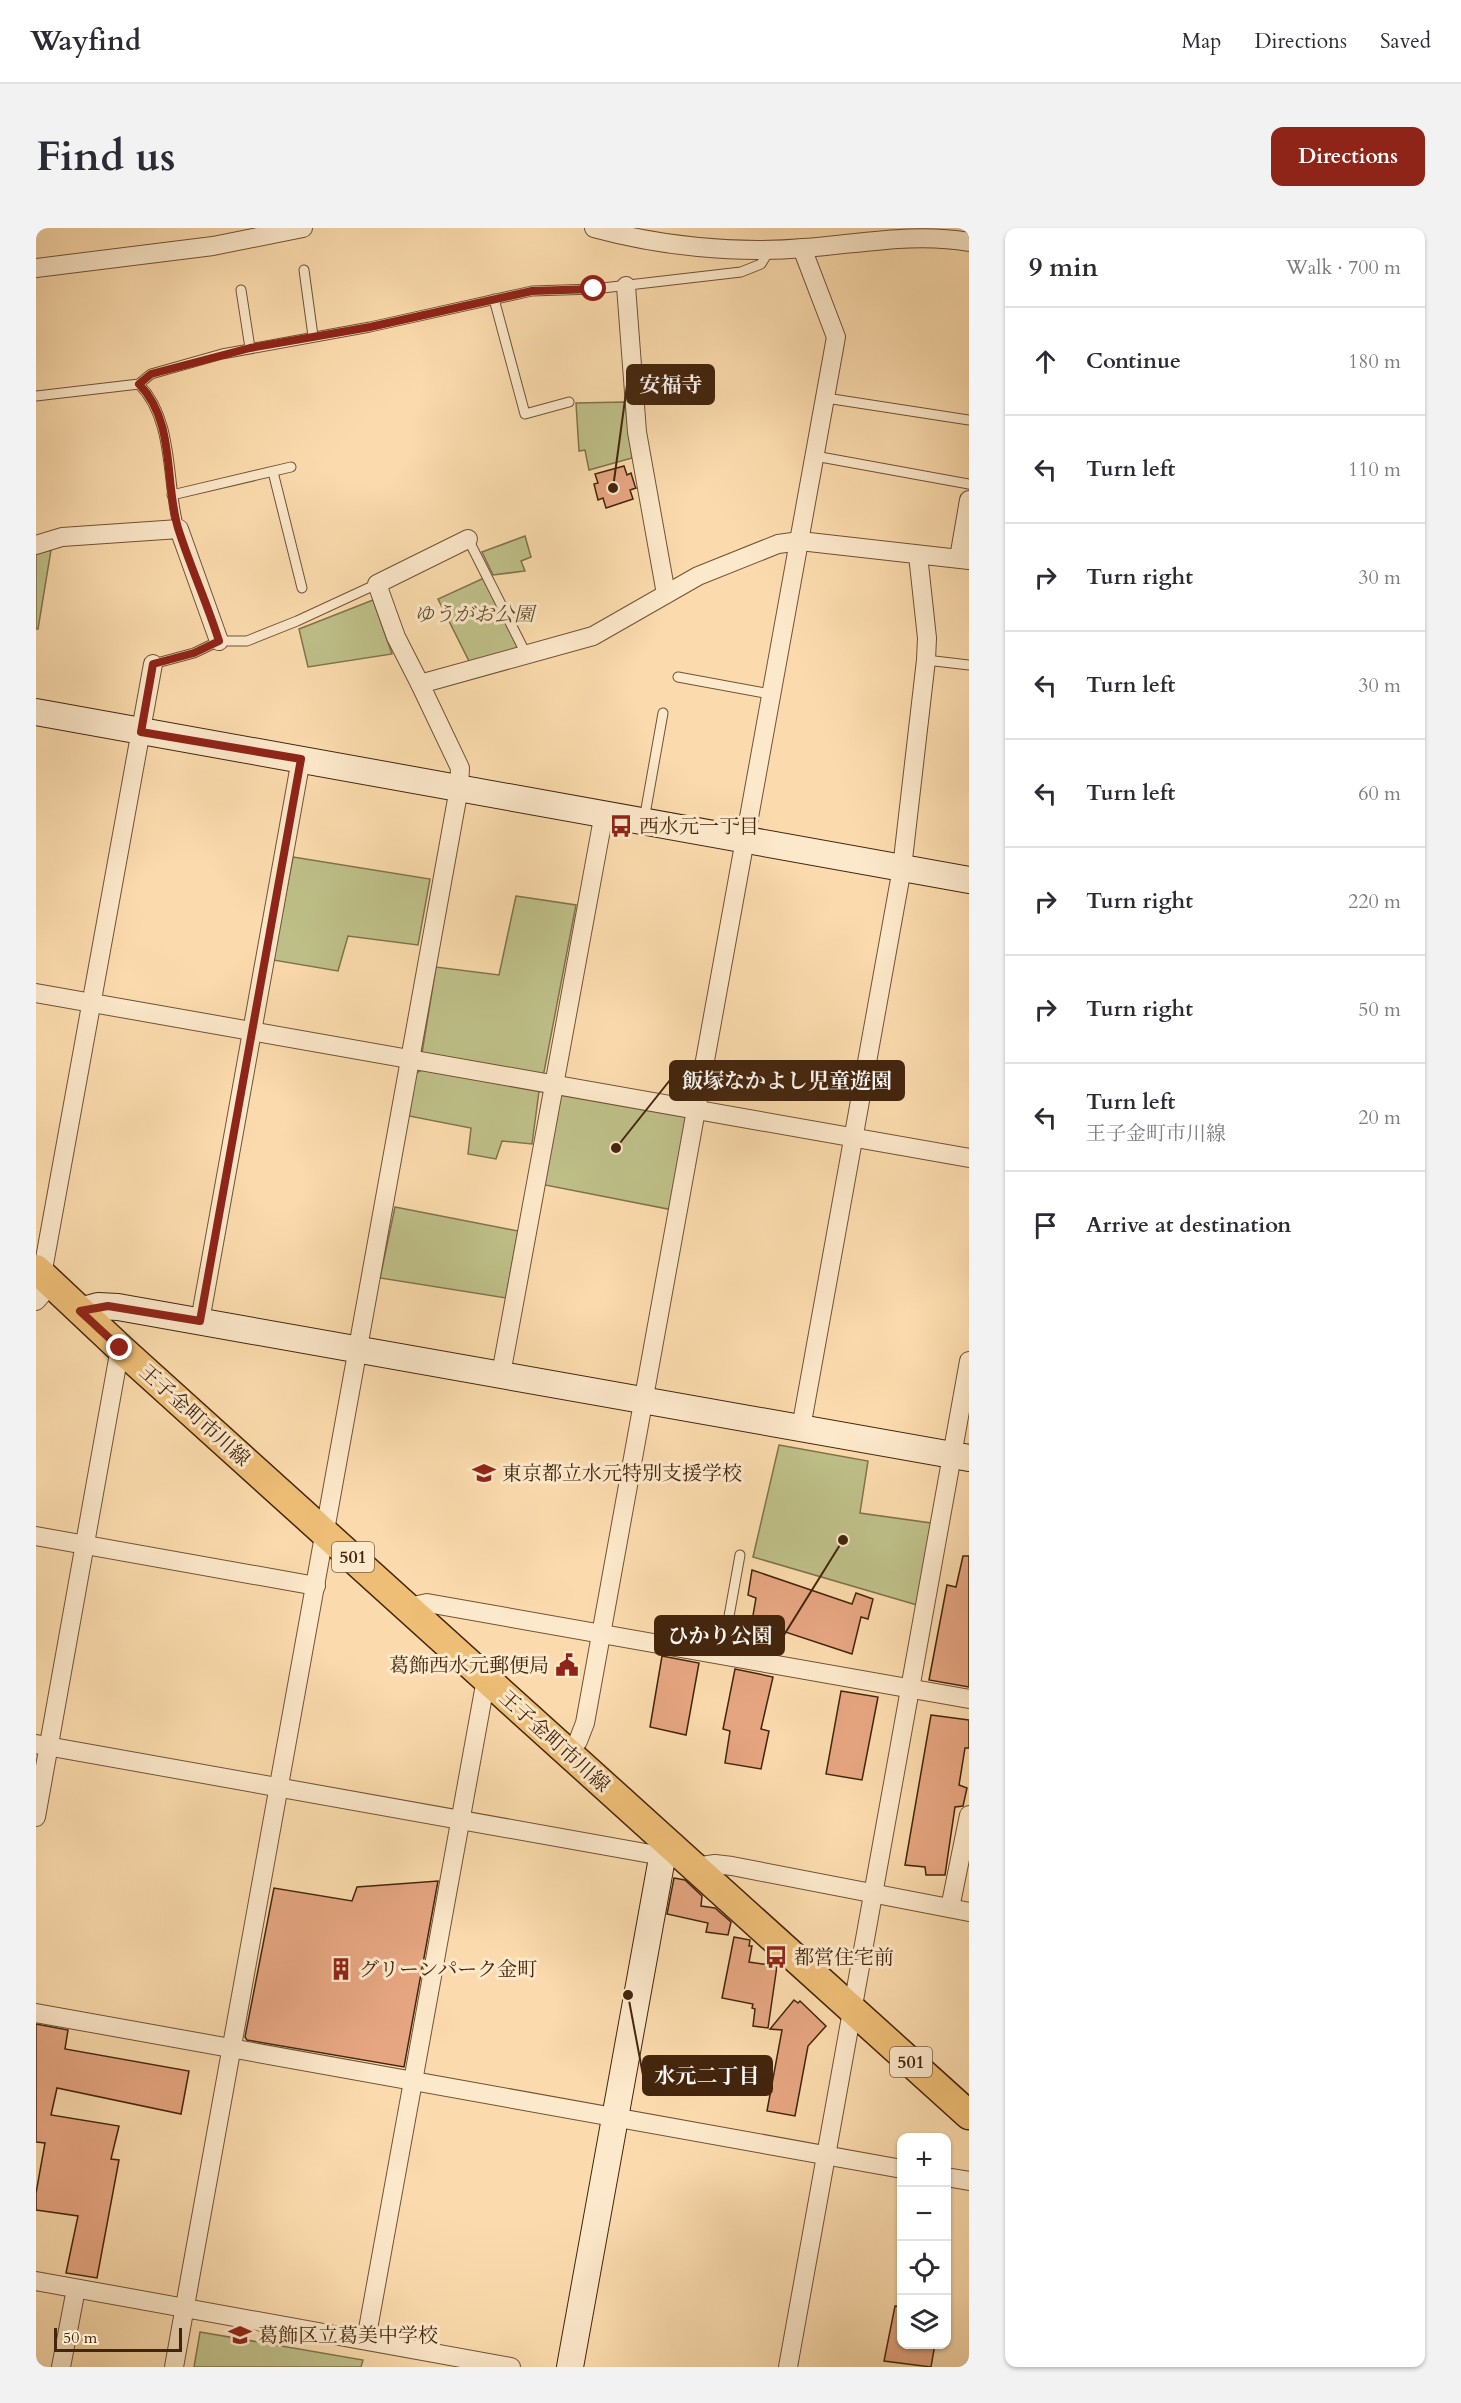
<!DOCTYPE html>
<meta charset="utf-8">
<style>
:root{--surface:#fff;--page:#f2f2f3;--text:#2b2b33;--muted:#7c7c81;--line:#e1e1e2;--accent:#8f2418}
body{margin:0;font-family:Cardo,"Noto Serif JP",serif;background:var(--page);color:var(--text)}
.controls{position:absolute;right:18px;bottom:18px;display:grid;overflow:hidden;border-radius:12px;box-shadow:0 2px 4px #0004}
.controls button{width:54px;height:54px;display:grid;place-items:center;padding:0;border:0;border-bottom:2px solid var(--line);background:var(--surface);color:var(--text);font:30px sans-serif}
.scale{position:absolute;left:18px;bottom:15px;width:128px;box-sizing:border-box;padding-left:6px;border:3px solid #43250d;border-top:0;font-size:16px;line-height:21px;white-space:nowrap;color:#43250d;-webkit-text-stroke:4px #fce8ca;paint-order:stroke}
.stop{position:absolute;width:18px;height:18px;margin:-14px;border:4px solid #8f2418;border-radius:50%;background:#fff}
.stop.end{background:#8f2418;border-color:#fff;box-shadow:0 2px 6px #0008}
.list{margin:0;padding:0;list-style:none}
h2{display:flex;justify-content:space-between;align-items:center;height:78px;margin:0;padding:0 24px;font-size:26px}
h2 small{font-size:20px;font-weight:400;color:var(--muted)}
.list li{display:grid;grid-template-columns:39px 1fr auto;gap:18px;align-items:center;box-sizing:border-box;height:108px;padding:0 24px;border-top:2px solid var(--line)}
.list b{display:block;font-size:22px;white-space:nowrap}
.list p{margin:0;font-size:20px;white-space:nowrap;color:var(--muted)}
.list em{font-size:20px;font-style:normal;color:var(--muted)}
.icon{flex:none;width:33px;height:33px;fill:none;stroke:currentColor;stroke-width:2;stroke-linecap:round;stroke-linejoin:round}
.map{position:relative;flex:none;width:933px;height:2139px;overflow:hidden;border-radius:12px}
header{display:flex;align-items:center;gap:36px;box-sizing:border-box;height:84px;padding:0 30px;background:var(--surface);border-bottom:2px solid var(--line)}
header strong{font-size:28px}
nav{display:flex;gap:33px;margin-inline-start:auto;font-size:21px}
.intro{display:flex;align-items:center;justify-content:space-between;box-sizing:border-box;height:144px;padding:0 36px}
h1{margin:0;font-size:42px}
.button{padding:15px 27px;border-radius:12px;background:var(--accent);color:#fff;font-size:21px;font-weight:700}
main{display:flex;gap:36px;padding:0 36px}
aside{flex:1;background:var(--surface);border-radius:12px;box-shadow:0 2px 4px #0004}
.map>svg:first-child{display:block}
.green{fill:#bfc089;stroke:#81724b;stroke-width:1.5}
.building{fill:#e6a681;stroke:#43250d;stroke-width:1.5}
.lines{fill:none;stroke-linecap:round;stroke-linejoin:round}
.lane-casing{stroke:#715235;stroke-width:11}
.street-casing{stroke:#715235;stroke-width:20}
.secondary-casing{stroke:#43250d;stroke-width:28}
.primary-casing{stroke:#43250d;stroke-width:31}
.lane{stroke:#fce8ca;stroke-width:9}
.street{stroke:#fce8ca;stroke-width:18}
.secondary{stroke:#fce8ca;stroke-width:26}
.primary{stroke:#eebe76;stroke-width:28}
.route{stroke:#8f2418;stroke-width:8}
.labels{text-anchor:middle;stroke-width:6;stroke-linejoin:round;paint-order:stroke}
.shield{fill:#fce8ca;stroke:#7a6046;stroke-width:1.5}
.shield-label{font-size:18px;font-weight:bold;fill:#43250d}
.park-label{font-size:20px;font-style:italic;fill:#624c2c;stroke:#fce8ca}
.poi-label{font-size:20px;fill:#43250d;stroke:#fce8ca;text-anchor:start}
.street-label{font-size:20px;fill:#43250d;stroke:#fce8ca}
.leader{fill:none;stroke:#43250d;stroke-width:2}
.callout-dot{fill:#43250d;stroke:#fce8ca;stroke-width:2}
.callout{fill:#43250d;stroke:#43250d;stroke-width:2}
.callout-label{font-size:21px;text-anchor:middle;font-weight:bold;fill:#fff}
</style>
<header>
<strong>Wayfind</strong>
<nav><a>Map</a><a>Directions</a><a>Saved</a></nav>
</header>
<div class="intro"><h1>Find us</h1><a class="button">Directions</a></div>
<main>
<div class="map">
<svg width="933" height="2139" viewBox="0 0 933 2139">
<rect width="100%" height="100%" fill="#fbdbad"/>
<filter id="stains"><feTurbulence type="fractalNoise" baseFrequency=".00333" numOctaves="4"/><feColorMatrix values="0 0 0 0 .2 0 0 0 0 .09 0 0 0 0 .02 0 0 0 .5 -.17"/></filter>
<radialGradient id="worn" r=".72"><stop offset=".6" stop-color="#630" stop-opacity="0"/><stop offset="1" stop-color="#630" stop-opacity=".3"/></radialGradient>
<g class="green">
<path d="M589 174 596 230 553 242 549 222 543 223 540 175Z"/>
<path d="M489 308 495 329 485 333 489 343 457 347 446 324Z"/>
<path d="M15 322 2 401H0V326Z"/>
<path d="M448 350 483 422 435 437 402 371Z"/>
<path d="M337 372 356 426 272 439 263 401Z"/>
<path d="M257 629 394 651 382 717 312 708 302 743 237 732Z"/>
<path d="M480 668 540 677 507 849 386 825 400 739 463 747Z"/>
<path d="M390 840 503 863 496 916 466 913 460 931 432 926 435 900 373 888 380 845Z"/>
<path d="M522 863 655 884 637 982 504 956Z"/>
<path d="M359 979 482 1003 470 1070 344 1050Z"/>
<path d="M743 1217 832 1233 824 1285 895 1295 881 1377 717 1329Z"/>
<path d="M164 2104 327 2132 325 2139H158Z"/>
</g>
<g class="building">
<path d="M588 238 591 247 595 245 599 258 600 260 594 262 597 271 570 280 567 270 562 272 558 256 562 255 559 246Z"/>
<path d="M927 1328H933V1459L893 1452 911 1357 920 1359Z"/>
<path d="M716 1342 816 1376 820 1365 837 1371 832 1391 825 1389 816 1426 716 1393 720 1370 712 1367Z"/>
<path d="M626 1428 663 1435 650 1507 614 1499Z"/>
<path d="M699 1441 737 1449 725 1501 733 1503 725 1541 689 1535 694 1503 687 1501Z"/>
<path d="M805 1463 842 1469 826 1552 790 1546Z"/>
<path d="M895 1487 933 1492V1520H929L923 1557 931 1560 927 1578 919 1579 909 1647H890L889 1639 869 1637Z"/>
<path d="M638 1650 649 1652 666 1668 665 1678 679 1680 695 1694 692 1707 670 1704 672 1695 631 1686Z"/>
<path d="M402 1653 368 1839 211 1812 209 1809 238 1660 316 1673 321 1659Z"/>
<path d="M698 1709 714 1712 713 1718H716L713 1734 741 1738 732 1800 717 1798 719 1781 716 1780 717 1776 686 1770Z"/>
<path d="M758 1772 762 1775 764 1773 790 1798 772 1818 759 1888 731 1883 746 1802 734 1801Z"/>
<path d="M0 1796 32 1802 29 1821 153 1843 145 1886 21 1860 15 1887 83 1898 75 1931 83 1932 61 2050 30 2045 42 1988 0 1982V1965L9 1915 0 1914Z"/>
<path d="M859 2078 866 2079V2116H899L895 2139 848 2133Z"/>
</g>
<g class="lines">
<g class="lane-casing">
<g id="lane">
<path d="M268 42 277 108"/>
<path d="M205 62 214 120"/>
<path d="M458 71 489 186 533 174"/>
<path d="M103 156C139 193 130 254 143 301"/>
<path d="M0 168 103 156 115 146 186 126 334 99 496 63 558 61 705 44 725 36 734 21"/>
<path d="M790 170 933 192"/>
<path d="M779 228 933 256"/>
<path d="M237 244 266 360"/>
<path d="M136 267 255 239"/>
<path d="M432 311 490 426"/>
<path d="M890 432 933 437"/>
<path d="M117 436 158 425 183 413H211L261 393 341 356"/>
<path d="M642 449 734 466"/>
<path d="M608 592 627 485"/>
<path d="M686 1427 704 1327"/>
</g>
</g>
<g class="street-casing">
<g id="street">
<path d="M558 0C624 18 700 26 768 20 823 16 879 4 933 14"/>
<path d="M0 40 177 18 267 0"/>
<path d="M590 58 601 204 630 366"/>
<path d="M0 317 26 309 143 301 183 413"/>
<path d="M923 330 933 272"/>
<path d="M384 456 360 409 341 356 432 311"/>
<path d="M0 765 933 930"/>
<path d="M6 1047 117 436"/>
<path d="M0 1073 15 1056"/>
<path d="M164 1093 265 531"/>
<path d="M465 1146 568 585"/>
<path d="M765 1200 866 640 890 432 891 410 882 327"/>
<path d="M0 1308 280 1358"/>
<path d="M376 1385 382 1377 391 1375 933 1471"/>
<path d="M0 1516 615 1626 626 1630"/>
<path d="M533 1526 542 1513 549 1495 800 109 766 20"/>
<path d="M0 1589 84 1120"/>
<path d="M659 1639 679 1636 696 1638 933 1684"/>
<path d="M914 1680 933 1587"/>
<path d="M0 1785 866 1941"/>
<path d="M910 1949 933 1953"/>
<path d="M0 2053 475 2139"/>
<path d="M330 2112 450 1451"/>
<path d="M25 2139 40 2061"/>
<path d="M138 2139 423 560 424 540 384 456 557 408 662 348 742 316 764 313 933 332"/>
<path d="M752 2139 933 1133"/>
</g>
</g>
<g class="secondary-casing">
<g id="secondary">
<path d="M0 484 933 652"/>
<path d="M44 1083 62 1078 82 1079 933 1230"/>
<path d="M534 2139 626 1630 635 1617"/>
</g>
</g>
<g class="primary-casing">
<path id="primary" d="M0 1041 84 1120 933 1887"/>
</g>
<use href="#lane" class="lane"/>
<use href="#street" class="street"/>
<use href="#secondary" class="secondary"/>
<use href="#primary" class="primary"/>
</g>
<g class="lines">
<path class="route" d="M84 1120 44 1083 72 1078 164 1093 265 531 105 504 117 436 158 425 183 413C171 375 154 338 142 300 128 253 140 194 103 156L115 146 214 120 334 99 496 63 558 61"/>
</g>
<defs>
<g id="bus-bare" transform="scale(1.8)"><path d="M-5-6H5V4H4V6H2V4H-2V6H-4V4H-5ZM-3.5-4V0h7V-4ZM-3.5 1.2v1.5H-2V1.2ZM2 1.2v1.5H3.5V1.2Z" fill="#8f2418" stroke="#fce8ca" stroke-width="2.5" paint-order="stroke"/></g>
<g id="school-bare" transform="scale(1.8)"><path d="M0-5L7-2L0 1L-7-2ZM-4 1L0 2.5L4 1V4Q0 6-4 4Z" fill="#8f2418" stroke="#fce8ca" stroke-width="2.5" paint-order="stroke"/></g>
<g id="civic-bare" transform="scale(1.8)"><path d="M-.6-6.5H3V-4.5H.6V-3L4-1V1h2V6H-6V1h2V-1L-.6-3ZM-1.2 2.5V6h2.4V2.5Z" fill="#8f2418" stroke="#fce8ca" stroke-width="2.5" paint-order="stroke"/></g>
<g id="building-bare" transform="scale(1.8)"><path d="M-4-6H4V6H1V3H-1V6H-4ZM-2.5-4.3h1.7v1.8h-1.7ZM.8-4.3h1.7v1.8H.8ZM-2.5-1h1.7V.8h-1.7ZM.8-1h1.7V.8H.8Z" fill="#8f2418" stroke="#fce8ca" stroke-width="2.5" paint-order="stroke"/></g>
</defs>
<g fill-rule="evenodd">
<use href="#bus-bare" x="585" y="598"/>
<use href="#school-bare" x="448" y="1245"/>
<use href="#civic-bare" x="531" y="1437"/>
<use href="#bus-bare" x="740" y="1729"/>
<use href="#building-bare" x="305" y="1741"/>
<use href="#school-bare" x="204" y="2107"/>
</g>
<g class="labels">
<g class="shield">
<rect x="296" y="1314" width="42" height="30" rx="4.5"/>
<rect x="854" y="1819" width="42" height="30" rx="4.5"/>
</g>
<g class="shield-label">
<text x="317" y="1335">501</text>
<text x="875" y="1840">501</text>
</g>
<g class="park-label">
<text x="438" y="393">ゆうがお公園</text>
</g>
<g class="poi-label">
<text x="603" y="605">西水元一丁目</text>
<text x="466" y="1252">東京都立水元特別支援学校</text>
<text x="513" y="1444" text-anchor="end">葛飾西水元郵便局</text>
<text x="758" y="1736">都営住宅前</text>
<text x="323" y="1748">グリーンパーク金町</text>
<text x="222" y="2114">葛飾区立葛美中学校</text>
</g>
<g class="street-label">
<text transform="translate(159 1187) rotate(42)" y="7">王子金町市川線</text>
<text transform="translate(519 1513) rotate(42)" y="7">王子金町市川線</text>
</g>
</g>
<path class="leader" d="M577 260L591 157M580 920L634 852M807 1312L748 1407M592 1767L607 1847"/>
<g class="callout-dot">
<circle cx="577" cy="260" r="6"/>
<circle cx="580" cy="920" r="6"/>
<circle cx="807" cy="1312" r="6"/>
<circle cx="592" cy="1767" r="6"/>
</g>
<g class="callout">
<rect x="591" y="137" width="87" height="39" rx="6"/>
<rect x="634" y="833" width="234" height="39" rx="6"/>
<rect x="619" y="1388" width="129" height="39" rx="6"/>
<rect x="607" y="1828" width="129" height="39" rx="6"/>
</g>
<g class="callout-label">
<text x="635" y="164">安福寺</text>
<text x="751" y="860">飯塚なかよし児童遊園</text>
<text x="684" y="1415">ひかり公園</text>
<text x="671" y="1855">水元二丁目</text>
</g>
<rect width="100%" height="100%" filter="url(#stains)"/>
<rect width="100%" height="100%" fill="url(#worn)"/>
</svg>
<div class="controls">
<button>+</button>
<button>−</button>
<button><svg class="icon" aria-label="locate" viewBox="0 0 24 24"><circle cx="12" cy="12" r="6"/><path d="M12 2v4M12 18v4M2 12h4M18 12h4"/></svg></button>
<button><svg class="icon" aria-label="layers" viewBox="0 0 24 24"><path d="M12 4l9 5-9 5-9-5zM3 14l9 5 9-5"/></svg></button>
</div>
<div class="scale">50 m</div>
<div class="stop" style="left:558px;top:61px"></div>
<div class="stop end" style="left:84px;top:1120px"></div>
</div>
<aside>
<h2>9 min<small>Walk · 700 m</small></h2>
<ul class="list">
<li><svg class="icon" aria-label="ahead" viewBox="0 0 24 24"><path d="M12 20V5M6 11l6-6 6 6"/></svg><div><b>Continue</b></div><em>180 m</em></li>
<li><svg class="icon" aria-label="left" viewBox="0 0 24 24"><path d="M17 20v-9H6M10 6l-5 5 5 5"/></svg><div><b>Turn left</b></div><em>110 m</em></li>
<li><svg class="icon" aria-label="right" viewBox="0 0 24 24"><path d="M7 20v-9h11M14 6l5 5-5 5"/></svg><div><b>Turn right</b></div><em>30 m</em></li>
<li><svg class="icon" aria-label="left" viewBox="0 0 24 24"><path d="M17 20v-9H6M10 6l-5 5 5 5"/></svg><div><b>Turn left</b></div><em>30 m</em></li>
<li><svg class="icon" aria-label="left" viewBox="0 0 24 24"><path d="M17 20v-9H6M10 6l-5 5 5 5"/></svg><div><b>Turn left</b></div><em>60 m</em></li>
<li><svg class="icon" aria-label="right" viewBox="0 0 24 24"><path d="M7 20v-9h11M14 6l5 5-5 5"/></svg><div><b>Turn right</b></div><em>220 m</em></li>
<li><svg class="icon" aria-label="right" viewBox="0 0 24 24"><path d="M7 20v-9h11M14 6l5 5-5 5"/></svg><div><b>Turn right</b></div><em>50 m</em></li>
<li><svg class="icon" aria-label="left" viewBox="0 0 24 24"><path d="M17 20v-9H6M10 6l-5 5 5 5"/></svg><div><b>Turn left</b><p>王子金町市川線</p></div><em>20 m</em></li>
<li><svg class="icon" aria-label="arrive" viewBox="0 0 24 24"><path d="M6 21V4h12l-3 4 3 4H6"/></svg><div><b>Arrive at destination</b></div></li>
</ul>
</aside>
</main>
